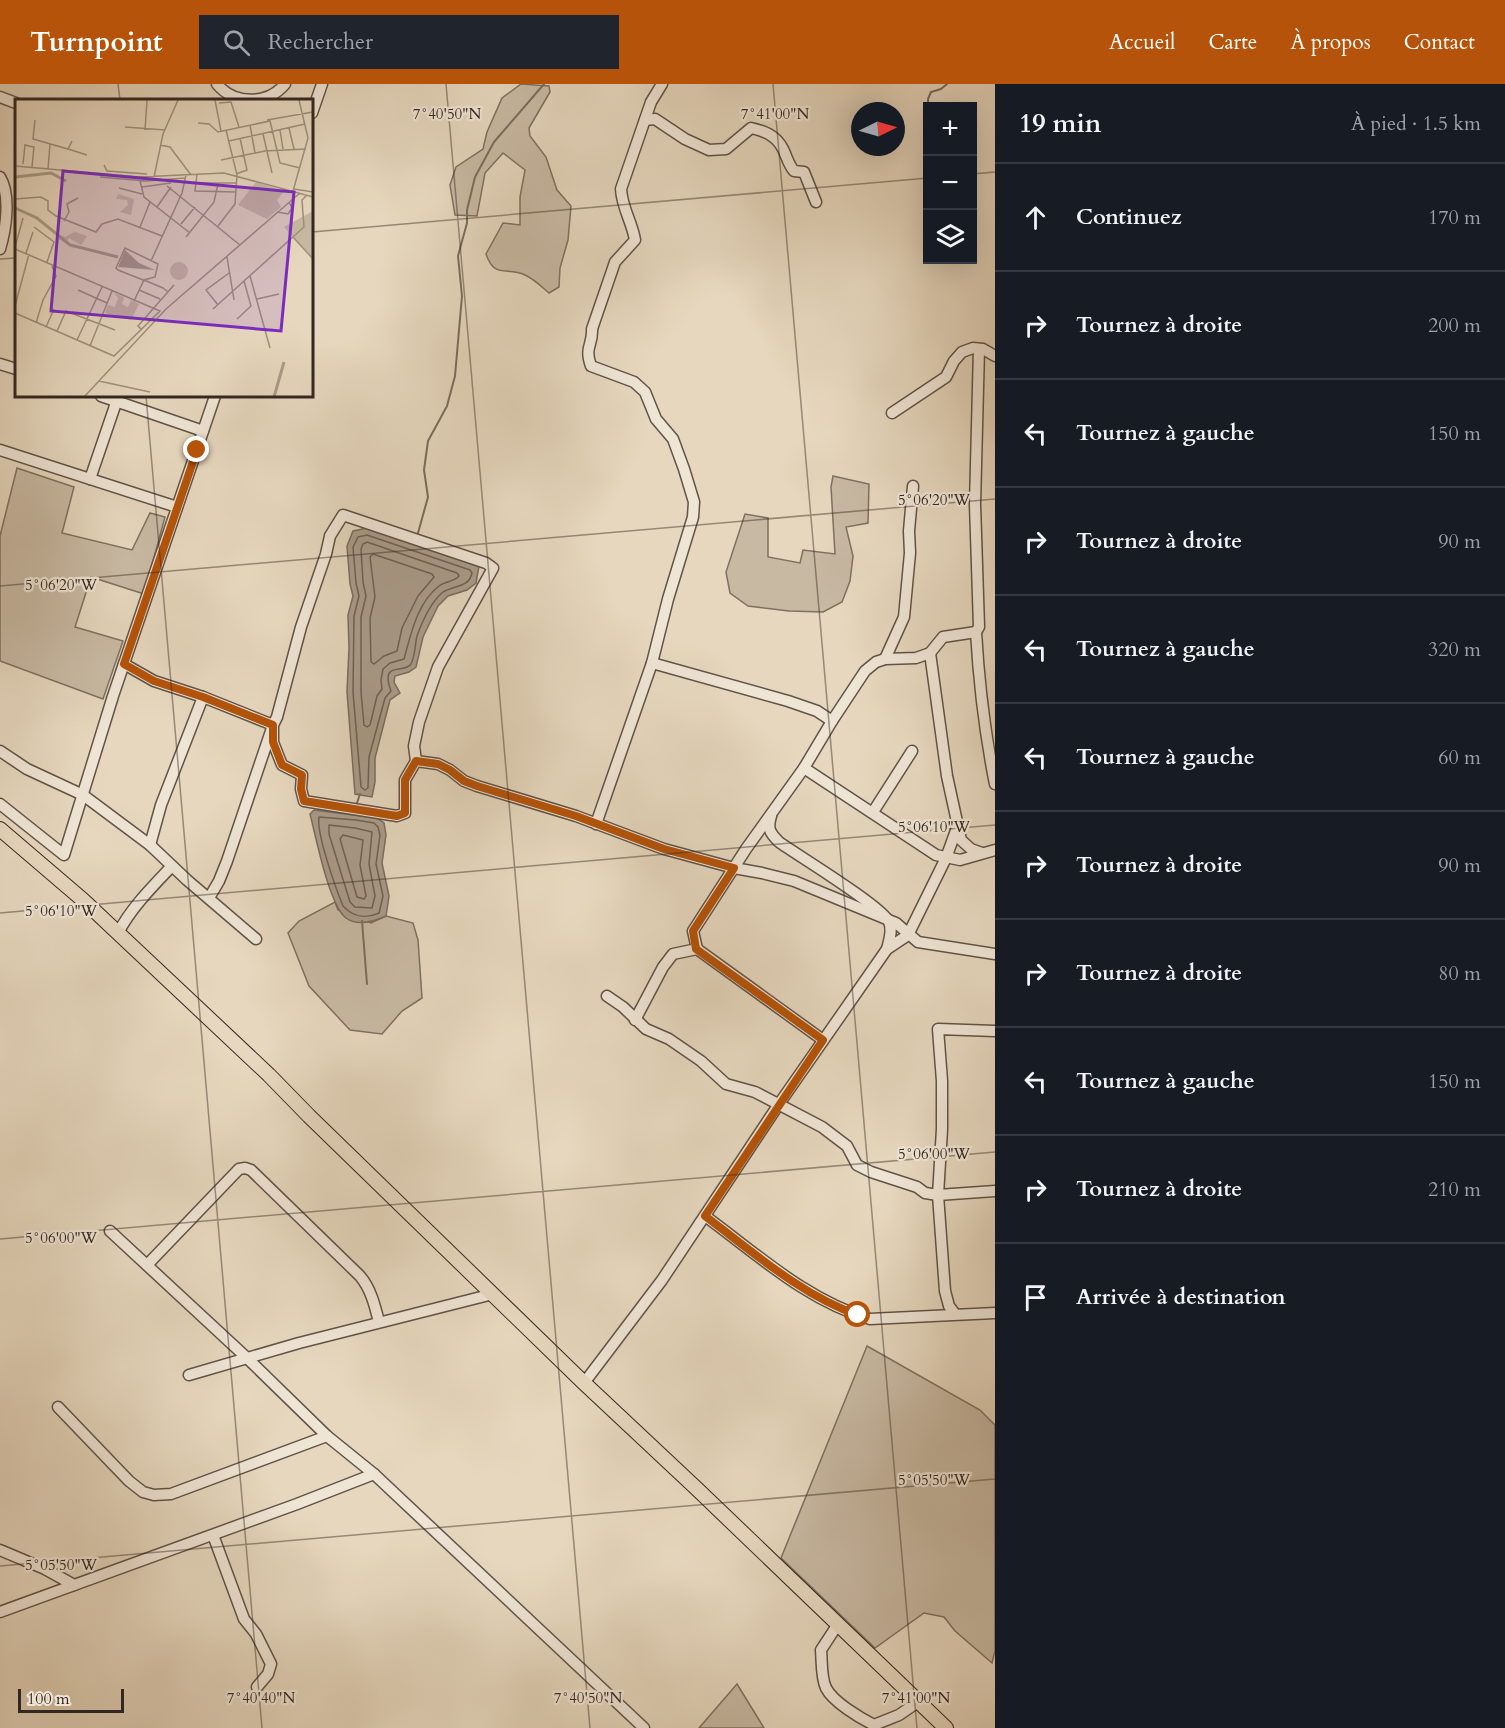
<!DOCTYPE html>
<html lang="fr">
<meta charset="utf-8">
<style>
:root{--surface:#171b24;--page:#20242c;--text:#f1f3f6;--muted:#9ea1a6;--line:#363941;--accent:#b45309}
body{margin:0;font-family:Cardo,serif;background:var(--page);color:var(--text)}
.controls{position:absolute;right:18px;top:18px;display:grid;overflow:hidden;border-radius:0px;box-shadow:0 6px 24px #0002}
.controls button{width:54px;height:54px;display:grid;place-items:center;padding:0;border:0;border-bottom:2px solid var(--line);background:var(--surface);color:var(--text);font:30px sans-serif}
.compass{position:absolute;left:851px;top:18px;width:54px;height:54px;border-radius:50%;background:var(--surface);box-shadow:0 6px 24px #0002;rotate:85deg}
.scale{position:absolute;left:18px;bottom:15px;width:106px;box-sizing:border-box;padding-left:6px;border:3px solid #332721;border-top:0;font-size:16px;line-height:21px;white-space:nowrap;color:#332721;-webkit-text-stroke:4px #efe5d5;paint-order:stroke}
.stop{position:absolute;width:18px;height:18px;margin:-14px;border:4px solid #b45309;border-radius:50%;background:#fff}
.stop.end{background:#b45309;border-color:#fff;box-shadow:0 2px 6px #0008}
.list{margin:0;padding:0;list-style:none}
h2{display:flex;justify-content:space-between;align-items:center;height:78px;margin:0;padding:0 24px;font-size:26px}
h2 small{font-size:20px;font-weight:400;color:var(--muted)}
.list li{display:grid;grid-template-columns:39px 1fr auto;gap:18px;align-items:center;box-sizing:border-box;height:108px;padding:0 24px;border-top:2px solid var(--line)}
.list b{display:block;font-size:22px;white-space:nowrap}
.list em{font-size:20px;font-style:normal;color:var(--muted)}
.icon{flex:none;width:33px;height:33px;fill:none;stroke:currentColor;stroke-width:2;stroke-linecap:round;stroke-linejoin:round}
.map{position:relative;flex:none;width:995px;height:1644px;overflow:hidden}
header{display:flex;align-items:center;gap:36px;box-sizing:border-box;height:84px;padding:0 30px;background:var(--accent);color:#fff}
header strong{font-size:28px}
nav{display:flex;gap:33px;margin-inline-start:auto;font-size:21px}
.search{width:420px;height:54px;background:var(--page);display:flex;align-items:center;gap:15px;box-sizing:border-box;padding:0 21px;border-radius:0px;color:var(--muted);font-size:22px}
main{display:flex}
aside{flex:1;background:var(--surface)}
.map>svg:first-child{display:block}
.green{fill:#c8b9a3;stroke:#7e7062;stroke-width:1.5}
.water{fill:#a99b89;stroke:#7a6d5f;stroke-width:1.5}
.lines{fill:none;stroke-linecap:round;stroke-linejoin:round}
.shore{stroke:#6e6155;stroke-width:1.5}
.stream{stroke:#7a6d5f;stroke-width:2}
.minor-casing{stroke:#605348;stroke-width:13}
.major-casing{stroke:#332721;stroke-width:16}
.minor{stroke:#efe5d5;stroke-width:10}
.major{stroke:#e6d7be;stroke-width:14}
.route{stroke:#b45309;stroke-width:8}
.ticks{fill:none;stroke:#332721;stroke-width:1.5;stroke-opacity:0.45}
.inset-river{fill:none;stroke:#a99b89;stroke-width:3}
.inset-road{fill:none;stroke:#9e917f;stroke-width:1.5}
.view{fill:#7b2cbf;fill-opacity:0.15;stroke:#7b2cbf;stroke-width:3}
.inset-edge{fill:none;stroke:#332721;stroke-width:3}
.ticks-label{font-size:15px;text-anchor:middle;fill:#332721;stroke:#efe5d5;stroke-width:4.5;stroke-linejoin:round;paint-order:stroke}
</style>
<header>
<strong>Turnpoint</strong>
<div class="search"><svg class="icon" aria-label="search" viewBox="0 0 24 24"><circle cx="10" cy="10" r="6"/><path d="M15 15l6 6"/></svg>Rechercher</div>
<nav><a>Accueil</a><a>Carte</a><a>À propos</a><a>Contact</a></nav>
</header>
<main>
<div class="map">
<svg width="995" height="1644" viewBox="0 0 995 1644">
<rect width="100%" height="100%" fill="#e6d7be"/>
<filter id="stains"><feTurbulence type="fractalNoise" baseFrequency=".00333" numOctaves="4"/><feColorMatrix values="0 0 0 0 .2 0 0 0 0 .09 0 0 0 0 .02 0 0 0 .5 -.17"/></filter>
<radialGradient id="worn" r=".72"><stop offset=".6" stop-color="#630" stop-opacity="0"/><stop offset="1" stop-color="#630" stop-opacity=".3"/></radialGradient>
<g class="green">
<path d="M521 0 549 2 550 8 529 44 530 52 546 73 557 106 571 122 568 156 560 184 559 203 549 209C542 203 534 195 525 191 507 182 495 196 486 170L503 139 520 141V113L525 86 503 69 485 89 477 132 455 131 450 101 456 83 483 65 487 48 502 14Z"/>
<path d="M17 384 74 403 62 449 132 466 150 429 165 433 144 510 91 493 75 543 123 557 103 615 0 577V452Z"/>
<path d="M833 392 869 400 868 439 846 443 853 472 850 497 842 518 823 528 789 527 748 522 730 509 726 488 745 430 768 434V473L800 479 803 466 835 470 831 403Z"/>
<path d="M335 818 338 826 371 839 386 832 413 839 418 856 422 914 402 927 382 950 350 946 309 902 288 849 299 837Z"/>
<path d="M867 1262 980 1326 995 1341V1567L992 1579 955 1547 944 1533 924 1529 875 1564 781 1474Z"/>
<path d="M737 1600 764 1644H699Z"/>
</g>
<g class="water">
<path d="M367 444 479 482 476 499 467 506 448 512 438 522 423 553 416 583 409 588 395 592 394 598 400 609 390 616 375 674V698L372 713 355 710 347 608 349 564 348 531 353 512 350 500 347 462 353 447Z"/>
<path d="M314 726 377 734 384 739 386 751 382 779 389 812 386 832C375 837 358 843 346 834 329 821 316 753 310 730Z"/>
</g>
<g class="lines">
<g class="shore">
<path d="M367 451 470 486 472 489C469 504 454 501 443 508 431 518 422 538 417 552 415 560 415 573 411 580 403 591 380 576 391 607L385 614 369 673 368 704 365 706 361 703 353 608 354 532 359 512 356 499 353 463 358 453Z"/>
<path d="M367 458 457 489 459 492C454 498 445 497 439 502 417 519 411 550 404 575L390 579 383 585 381 596 382 605 377 612 370 641 367 643 364 641 361 608V533L366 512 363 498 361 465 363 460Z"/>
<path d="M373 470 432 490 434 493 418 512 402 544 397 567 384 572 374 580 371 578 370 534 375 513 370 473Z"/>
<path d="M319 733 356 736 374 739 378 743 380 751 376 780 383 812 379 829C366 835 353 833 343 822 336 805 316 749 319 733Z"/>
<path d="M329 741 355 744 372 748 369 780 375 812 372 824 355 823 350 818 329 750Z"/>
<path d="M343 751 363 756 360 781 366 812 364 815 357 813 340 755Z"/>
</g>
<g class="stream">
<path d="M928 22V15L931 8 941 5 947 0"/>
<path d="M418 449 428 413 424 386 428 357 447 322 455 292 462 212 458 172 467 139V126L475 93 494 58 544 0"/>
<path d="M356 722 360 710"/>
<path d="M362 837 367 900"/>
</g>
<g class="minor-casing">
<g id="minor">
<path d="M217 0C234 21 268 21 285 0"/>
<path d="M0 13 16 19"/>
<path d="M312 29 322 0"/>
<path d="M645 36 655 35 685 55 709 66 726 65 751 44C764 47 776 51 783 65 787 73 788 80 794 87L804 88 816 118"/>
<path d="M0 93C11 111 6 145 0 165"/>
<path d="M979 265 975 420 979 543 976 548C979 600 985 650 995 700"/>
<path d="M0 280 16 285"/>
<path d="M101 312 203 347"/>
<path d="M892 329 946 293 954 277 962 268 973 264 983 265 995 272"/>
<path d="M0 366 177 423"/>
<path d="M90 395 118 313"/>
<path d="M930 569 947 692 961 756 971 765 982 769"/>
<path d="M885 575 904 533 910 469 909 447 913 402"/>
<path d="M652 579 788 617 817 627 832 637"/>
<path d="M124 580 154 597 203 613 273 641V658L282 681 302 691 301 705 304 717 397 732 405 729V696L416 677 414 662 419 638 438 583 493 484 486 479 343 431 330 452 326 470 301 543 277 633 273 641 227 777 219 797 209 814"/>
<path d="M0 667 27 685 83 711 150 761 187 796 256 855"/>
<path d="M416 677 438 680 450 686 464 697 477 702 576 732 664 765 734 784 762 789 794 797 896 839 918 858 995 870"/>
<path d="M804 684 936 771 960 776 995 766"/>
<path d="M0 720 64 771 113 612 215 312"/>
<path d="M873 728 912 667"/>
<path d="M771 732C767 745 770 749 779 758 797 771 883 823 889 838 893 846 889 857 887 865"/>
<path d="M596 740 652 579 668 515 693 433 694 418 684 385 673 355 656 335 645 308 634 298 591 282C584 262 593 262 592 245L615 178 635 156C632 138 622 124 621 105L651 18 662 0"/>
<path d="M150 761 161 721 203 613"/>
<path d="M118 849C131 824 152 803 171 783"/>
<path d="M697 865 823 956"/>
<path d="M607 912 623 923 646 945 669 955 701 977 726 1000 755 1008 822 1043 847 1062 857 1081 871 1088 917 1103 925 1109 938 1111 995 1107"/>
<path d="M635 936 663 883 673 870 697 865 693 847 746 765 804 684 832 637 865 587 876 578 885 575 916 574 930 569 943 553 976 548"/>
<path d="M705 1132C757 1170 807 1217 870 1235L995 1229"/>
<path d="M110 1147 247 1274 327 1352"/>
<path d="M147 1181 239 1085 245 1084 251 1086 360 1192C371 1205 375 1222 379 1238"/>
<path d="M955 1230 949 1222 945 1207 938 1111 942 1045V997L938 945 995 947"/>
<path d="M189 1291 299 1259 493 1210"/>
<path d="M584 1299 662 1196 779 1020 887 865 908 851 946 774 958 741"/>
<path d="M58 1323 129 1397 143 1408 154 1411 171 1410 327 1352 374 1390 644 1644"/>
<path d="M213 1451 244 1535 256 1550 271 1580 268 1590 257 1603"/>
<path d="M0 1466 45 1485 74 1501"/>
<path d="M0 1528 297 1420 374 1390"/>
<path d="M838 1540 821 1566C822 1577 821 1594 826 1604 833 1618 860 1634 874 1641L899 1631 918 1618"/>
</g>
</g>
<g class="major-casing">
<path id="major" d="M0 745 83 816 269 991 309 1032 584 1299 696 1404 946 1644"/>
</g>
<use href="#minor" class="minor"/>
<use href="#major" class="major"/>
</g>
<g class="lines">
<path class="route" d="M197 366 124 580 154 597 203 613 273 641V658L282 681 302 691 301 705 304 717 397 732 405 729V696L416 677 438 680 450 686 464 697 477 702 576 732 664 765 734 784 693 847 696 865 823 956 705 1132C753 1168 801 1211 858 1231"/>
</g>
<path class="ticks" d="M118 0 120 16M446 0 590 1644M773 0 917 1644M972 90 995 88M312 148 928 94M0 175 16 174M146 312 262 1644M0 502 995 415M0 829 995 741M0 1155 995 1068M0 1482 995 1395"/>
<g transform="translate(15 15)">
<rect width="298" height="298" fill="#e6d7be"/>
<path d="M241 83 269 92 262 101 266 108 252 120 223 106ZM103 95 119 100 116 116 105 113 113 106 112 101 101 100ZM298 112V160L269 128ZM60 133 72 137 66 146 54 139 52 142 60 150 42 139 43 135 50 138ZM155 172a9 9 0 1 1 18 0a9 9 0 1 1-18 0ZM99 194 109 198 107 205 113 208 116 201 124 205 116 221 90 214 93 206 100 208 103 199Z" fill="#c8b9a3"/>
<path d="M110 151 124 164 140 171 103 168Z" fill="#a99b89"/>
<path class="inset-river" d="M0 78 36 74 51 82M0 109 22 119 55 146 103 158M259 298 269 263"/>
<path class="inset-road" d="M200 1 206 32M204 4 216 3 224 28M20 21 18 40 53 50 57 42M252 21 298 13M183 24 194 25 203 33 255 22 265 64 285 69M235 26 240 54M110 28 150 31M274 29 279 50M130 31 132 1M265 31 268 50M248 35 257 74M214 42 290 25M145 46 155 48 176 76M53 50 72 56M206 61 250 52 291 50M8 65 10 46 18 48M89 66 92 72 132 75M0 67 124 78 209 74 298 98M17 68 19 47M33 70 35 45M182 75 180 92 220 93M221 75 232 71 225 39M85 78 131 82 170 79M139 78 148 35 163 1M125 82 129 98 175 134M181 84H221M152 87 225 146M127 88 156 84M104 89 127 95M279 90 298 93M278 92 293 39 284 1M0 100 26 98 33 102V111L41 117 81 133 87 125 103 120 147 137M142 108 156 88M262 113 273 115 277 109 274 103M49 122 54 113 52 105 63 99M166 125 180 108M203 127 220 105 222 76 211 31M19 128 39 143 32 163M125 128 135 103M171 138 199 103 203 85M278 138 298 160M0 148 8 119M0 150 145 212 99 257 0 214M11 154 18 133M212 158 219 201M136 162 167 94 171 76M235 177 255 249M63 191 92 204M124 191 145 200M242 200 264 195M119 202 129 181 140 178 143 165 110 149 101 169 103 171 128 181H129L148 189 153 193M203 206 191 191 214 174M0 207 14 155M198 210 229 182M222 220 236 207 229 182 289 128 287 101 292 96M21 224 28 201 41 177 36 165M31 228 39 210M127 231 123 227 159 186M42 232 51 212 100 231M62 241 87 188M75 247 97 192M84 282 135 293M69 298 151 210 285 94"/>
<path class="view" d="M48 72 279 93 266 232 36 212Z"/>
<rect width="298" height="298" class="inset-edge"/>
</g>
<g class="ticks-label">
<text x="775" y="35">7°41'00"N</text>
<text x="447" y="35">7°40'50"N</text>
<text x="934" y="421">5°06'20"W</text>
<text x="61" y="506">5°06'20"W</text>
<text x="934" y="748">5°06'10"W</text>
<text x="61" y="832">5°06'10"W</text>
<text x="934" y="1075">5°06'00"W</text>
<text x="61" y="1159">5°06'00"W</text>
<text x="934" y="1401">5°05'50"W</text>
<text x="61" y="1486">5°05'50"W</text>
<text x="261" y="1619">7°40'40"N</text>
<text x="588" y="1619">7°40'50"N</text>
<text x="916" y="1619">7°41'00"N</text>
</g>
<rect width="100%" height="100%" filter="url(#stains)"/>
<rect width="100%" height="100%" fill="url(#worn)"/>
</svg>
<div class="controls">
<button>+</button>
<button>−</button>
<button><svg class="icon" aria-label="layers" viewBox="0 0 24 24"><path d="M12 4l9 5-9 5-9-5zM3 14l9 5 9-5"/></svg></button>
</div>
<svg class="compass" viewBox="-18 -18 36 36"><path d="M0-13l5 13h-10z" fill="#e53935"/><path d="M0 13l5-13h-10z" fill="#9ea1a6"/></svg>
<div class="scale">100 m</div>
<div class="stop" style="left:858px;top:1231px"></div>
<div class="stop end" style="left:197px;top:366px"></div>
</div>
<aside>
<h2>19 min<small>À pied · 1.5 km</small></h2>
<ul class="list">
<li><svg class="icon" aria-label="ahead" viewBox="0 0 24 24"><path d="M12 20V5M6 11l6-6 6 6"/></svg><div><b>Continuez</b></div><em>170 m</em></li>
<li><svg class="icon" aria-label="right" viewBox="0 0 24 24"><path d="M7 20v-9h11M14 6l5 5-5 5"/></svg><div><b>Tournez à droite</b></div><em>200 m</em></li>
<li><svg class="icon" aria-label="left" viewBox="0 0 24 24"><path d="M17 20v-9H6M10 6l-5 5 5 5"/></svg><div><b>Tournez à gauche</b></div><em>150 m</em></li>
<li><svg class="icon" aria-label="right" viewBox="0 0 24 24"><path d="M7 20v-9h11M14 6l5 5-5 5"/></svg><div><b>Tournez à droite</b></div><em>90 m</em></li>
<li><svg class="icon" aria-label="left" viewBox="0 0 24 24"><path d="M17 20v-9H6M10 6l-5 5 5 5"/></svg><div><b>Tournez à gauche</b></div><em>320 m</em></li>
<li><svg class="icon" aria-label="left" viewBox="0 0 24 24"><path d="M17 20v-9H6M10 6l-5 5 5 5"/></svg><div><b>Tournez à gauche</b></div><em>60 m</em></li>
<li><svg class="icon" aria-label="right" viewBox="0 0 24 24"><path d="M7 20v-9h11M14 6l5 5-5 5"/></svg><div><b>Tournez à droite</b></div><em>90 m</em></li>
<li><svg class="icon" aria-label="right" viewBox="0 0 24 24"><path d="M7 20v-9h11M14 6l5 5-5 5"/></svg><div><b>Tournez à droite</b></div><em>80 m</em></li>
<li><svg class="icon" aria-label="left" viewBox="0 0 24 24"><path d="M17 20v-9H6M10 6l-5 5 5 5"/></svg><div><b>Tournez à gauche</b></div><em>150 m</em></li>
<li><svg class="icon" aria-label="right" viewBox="0 0 24 24"><path d="M7 20v-9h11M14 6l5 5-5 5"/></svg><div><b>Tournez à droite</b></div><em>210 m</em></li>
<li><svg class="icon" aria-label="arrive" viewBox="0 0 24 24"><path d="M6 21V4h12l-3 4 3 4H6"/></svg><div><b>Arrivée à destination</b></div></li>
</ul>
</aside>
</main>
